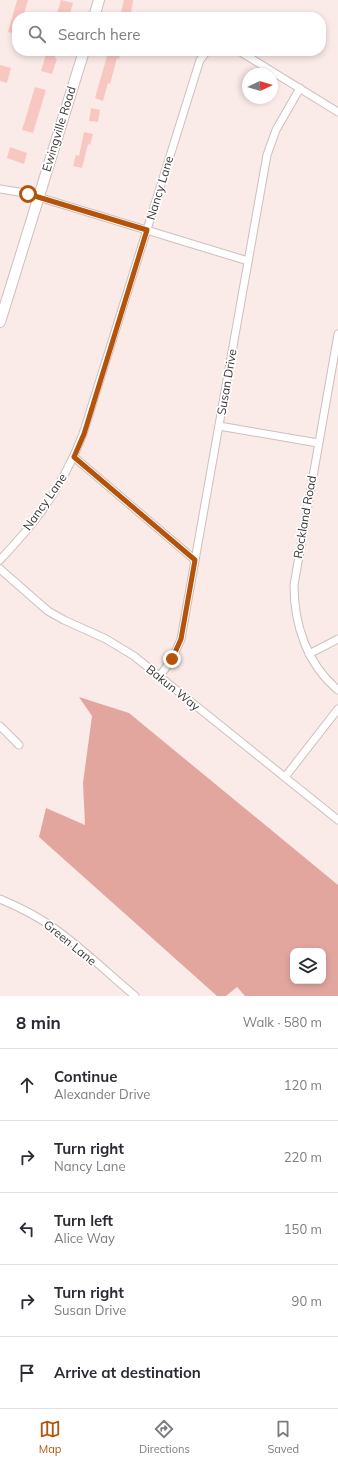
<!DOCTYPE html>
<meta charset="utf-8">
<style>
:root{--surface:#fff;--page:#f2f2f3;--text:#2b2b33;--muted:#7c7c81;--line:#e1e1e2;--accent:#b45309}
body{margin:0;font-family:Mulish,sans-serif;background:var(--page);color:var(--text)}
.controls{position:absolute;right:12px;bottom:12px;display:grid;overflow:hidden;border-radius:8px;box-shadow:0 2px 6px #0003}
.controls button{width:36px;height:36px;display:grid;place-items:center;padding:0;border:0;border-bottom:1px solid var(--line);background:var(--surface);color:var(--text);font:20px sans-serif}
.compass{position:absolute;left:242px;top:68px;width:36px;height:36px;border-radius:50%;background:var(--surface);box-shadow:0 2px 6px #0003;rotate:86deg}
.stop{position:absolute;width:12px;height:12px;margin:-9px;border:3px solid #b45309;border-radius:50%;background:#fff}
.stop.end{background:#b45309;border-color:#fff;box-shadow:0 1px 4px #0008}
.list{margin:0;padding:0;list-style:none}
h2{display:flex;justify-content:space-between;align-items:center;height:52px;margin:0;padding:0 16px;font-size:17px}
h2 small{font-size:13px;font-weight:400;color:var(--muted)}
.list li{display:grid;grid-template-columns:26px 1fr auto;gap:12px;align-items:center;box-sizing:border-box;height:72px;padding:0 16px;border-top:1px solid var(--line)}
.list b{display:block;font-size:15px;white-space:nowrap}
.list p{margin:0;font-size:13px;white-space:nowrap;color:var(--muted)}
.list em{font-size:13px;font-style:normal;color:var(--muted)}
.icon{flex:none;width:22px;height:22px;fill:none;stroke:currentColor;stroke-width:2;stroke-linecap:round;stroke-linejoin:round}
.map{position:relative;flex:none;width:338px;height:996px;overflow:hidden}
.search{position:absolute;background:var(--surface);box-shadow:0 2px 6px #0003;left:12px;right:12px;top:12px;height:44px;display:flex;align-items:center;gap:10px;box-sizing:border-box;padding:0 14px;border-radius:16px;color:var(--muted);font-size:15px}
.sheet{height:412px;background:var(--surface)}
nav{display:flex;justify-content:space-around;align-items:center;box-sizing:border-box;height:56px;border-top:1px solid var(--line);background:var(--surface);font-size:11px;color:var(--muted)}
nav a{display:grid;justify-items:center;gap:2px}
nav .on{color:var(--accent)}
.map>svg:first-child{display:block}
.forest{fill:#e2a69f;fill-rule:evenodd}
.building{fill:#f9c7c2}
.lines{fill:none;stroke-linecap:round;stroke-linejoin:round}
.minor-casing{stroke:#cdbfbd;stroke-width:9}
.secondary-casing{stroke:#cdbfbd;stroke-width:12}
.minor{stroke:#fff;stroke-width:7}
.secondary{stroke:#fff;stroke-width:10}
.route{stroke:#b45309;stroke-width:5}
.labels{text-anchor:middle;stroke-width:3.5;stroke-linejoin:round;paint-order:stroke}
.street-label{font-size:12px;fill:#3a3534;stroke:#fff}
</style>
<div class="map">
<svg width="338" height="996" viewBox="0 0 338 996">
<rect width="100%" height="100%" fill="#faebe9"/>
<path class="forest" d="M79 697 129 713 338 885V996H245L237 987 226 996H217L39 837 46 808 85 825 83 783 92 716ZM293 951H323V981H293Z"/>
<g class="building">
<path d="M17 0H28L23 17H17V34L8 32Z"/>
<path d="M61 0 73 3 69 17H56Z"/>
<path d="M124 0H133L131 14 121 12Z"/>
<path d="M47 51H57L55 58 57 59 52 74 41 71Z"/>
<path d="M96 51H121L119 59 117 58 110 84 108 83 103 101 95 98 107 56 96 53Z"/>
<path d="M0 65 11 68 7 83 0 81Z"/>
<path d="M35 87 46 90 33 133 22 130Z"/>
<path d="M91 108 100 110 98 122 89 121Z"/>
<path d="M84 132 93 134 90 145 88 144 82 168 73 166 76 155 79 156Z"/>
<path d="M10 147 27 153 24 164 7 158Z"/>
</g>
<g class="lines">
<g class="minor-casing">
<g id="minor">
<path d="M239 51 338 112"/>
<path d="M0 189 25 193 248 261"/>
<path d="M338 334 294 585C294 625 307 664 338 690"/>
<path d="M219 426 318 443"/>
<path d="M74 457 195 560"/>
<path d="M0 560C12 547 24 534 35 520 55 494 71 465 83 434L200 60 207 51"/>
<path d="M0 569 48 611 64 620 106 639 134 656 338 820"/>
<path d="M309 654 338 639"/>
<path d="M159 677 172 659 181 639 267 155 276 130 300 88"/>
<path d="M0 726 19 745"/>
<path d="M285 777 338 709"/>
<path d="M0 899C19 907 37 916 54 928 82 948 109 974 135 996"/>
</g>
</g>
<g class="secondary-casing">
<g id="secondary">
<path d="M94 17 99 0"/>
<path d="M0 322 84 51"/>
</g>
</g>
<use href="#minor" class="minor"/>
<use href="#secondary" class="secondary"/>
</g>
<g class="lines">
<path class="route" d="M28 194 147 230 84 434 74 457 195 560 181 639 172 659"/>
</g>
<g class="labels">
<g class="street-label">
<text transform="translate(59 129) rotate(-73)" y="4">Ewingville Road</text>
<text transform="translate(160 188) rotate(-73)" y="4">Nancy Lane</text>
<text transform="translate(227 382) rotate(-80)" y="4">Susan Drive</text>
<text transform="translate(45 502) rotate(-55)" y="4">Nancy Lane</text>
<text transform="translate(305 517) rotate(-80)" y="4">Rockland Road</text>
<text transform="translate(173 688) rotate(39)" y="4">Bakun Way</text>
<text transform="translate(70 943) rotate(39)" y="4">Green Lane</text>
</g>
</g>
</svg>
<div class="controls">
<button><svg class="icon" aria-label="layers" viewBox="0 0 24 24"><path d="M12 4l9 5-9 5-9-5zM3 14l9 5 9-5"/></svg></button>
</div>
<svg class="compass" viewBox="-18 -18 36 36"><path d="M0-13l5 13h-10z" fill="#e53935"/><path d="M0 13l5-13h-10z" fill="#7c7c81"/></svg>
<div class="stop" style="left:28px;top:194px"></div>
<div class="stop end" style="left:172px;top:659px"></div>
<div class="search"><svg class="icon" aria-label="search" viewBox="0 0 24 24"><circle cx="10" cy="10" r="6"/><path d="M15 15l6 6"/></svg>Search here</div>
</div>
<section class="sheet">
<h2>8 min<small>Walk · 580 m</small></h2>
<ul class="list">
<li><svg class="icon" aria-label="ahead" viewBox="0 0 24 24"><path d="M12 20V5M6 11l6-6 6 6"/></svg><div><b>Continue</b><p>Alexander Drive</p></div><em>120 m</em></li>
<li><svg class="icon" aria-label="right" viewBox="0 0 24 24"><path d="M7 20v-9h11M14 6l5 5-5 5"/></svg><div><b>Turn right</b><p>Nancy Lane</p></div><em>220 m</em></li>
<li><svg class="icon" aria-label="left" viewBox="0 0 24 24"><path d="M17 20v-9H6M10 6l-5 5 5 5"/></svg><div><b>Turn left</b><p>Alice Way</p></div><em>150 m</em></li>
<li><svg class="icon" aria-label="right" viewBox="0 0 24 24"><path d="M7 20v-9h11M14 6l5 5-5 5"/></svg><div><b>Turn right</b><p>Susan Drive</p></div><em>90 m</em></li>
<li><svg class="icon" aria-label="arrive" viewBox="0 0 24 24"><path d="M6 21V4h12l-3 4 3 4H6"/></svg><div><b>Arrive at destination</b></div></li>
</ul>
</section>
<nav>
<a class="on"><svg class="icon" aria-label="map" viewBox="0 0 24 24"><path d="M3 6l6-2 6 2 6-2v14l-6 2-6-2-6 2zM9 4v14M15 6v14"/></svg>Map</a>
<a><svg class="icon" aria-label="directions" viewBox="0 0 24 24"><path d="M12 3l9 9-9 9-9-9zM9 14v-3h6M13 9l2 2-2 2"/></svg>Directions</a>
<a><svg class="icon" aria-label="saved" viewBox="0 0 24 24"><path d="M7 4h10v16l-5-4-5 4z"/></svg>Saved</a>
</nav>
